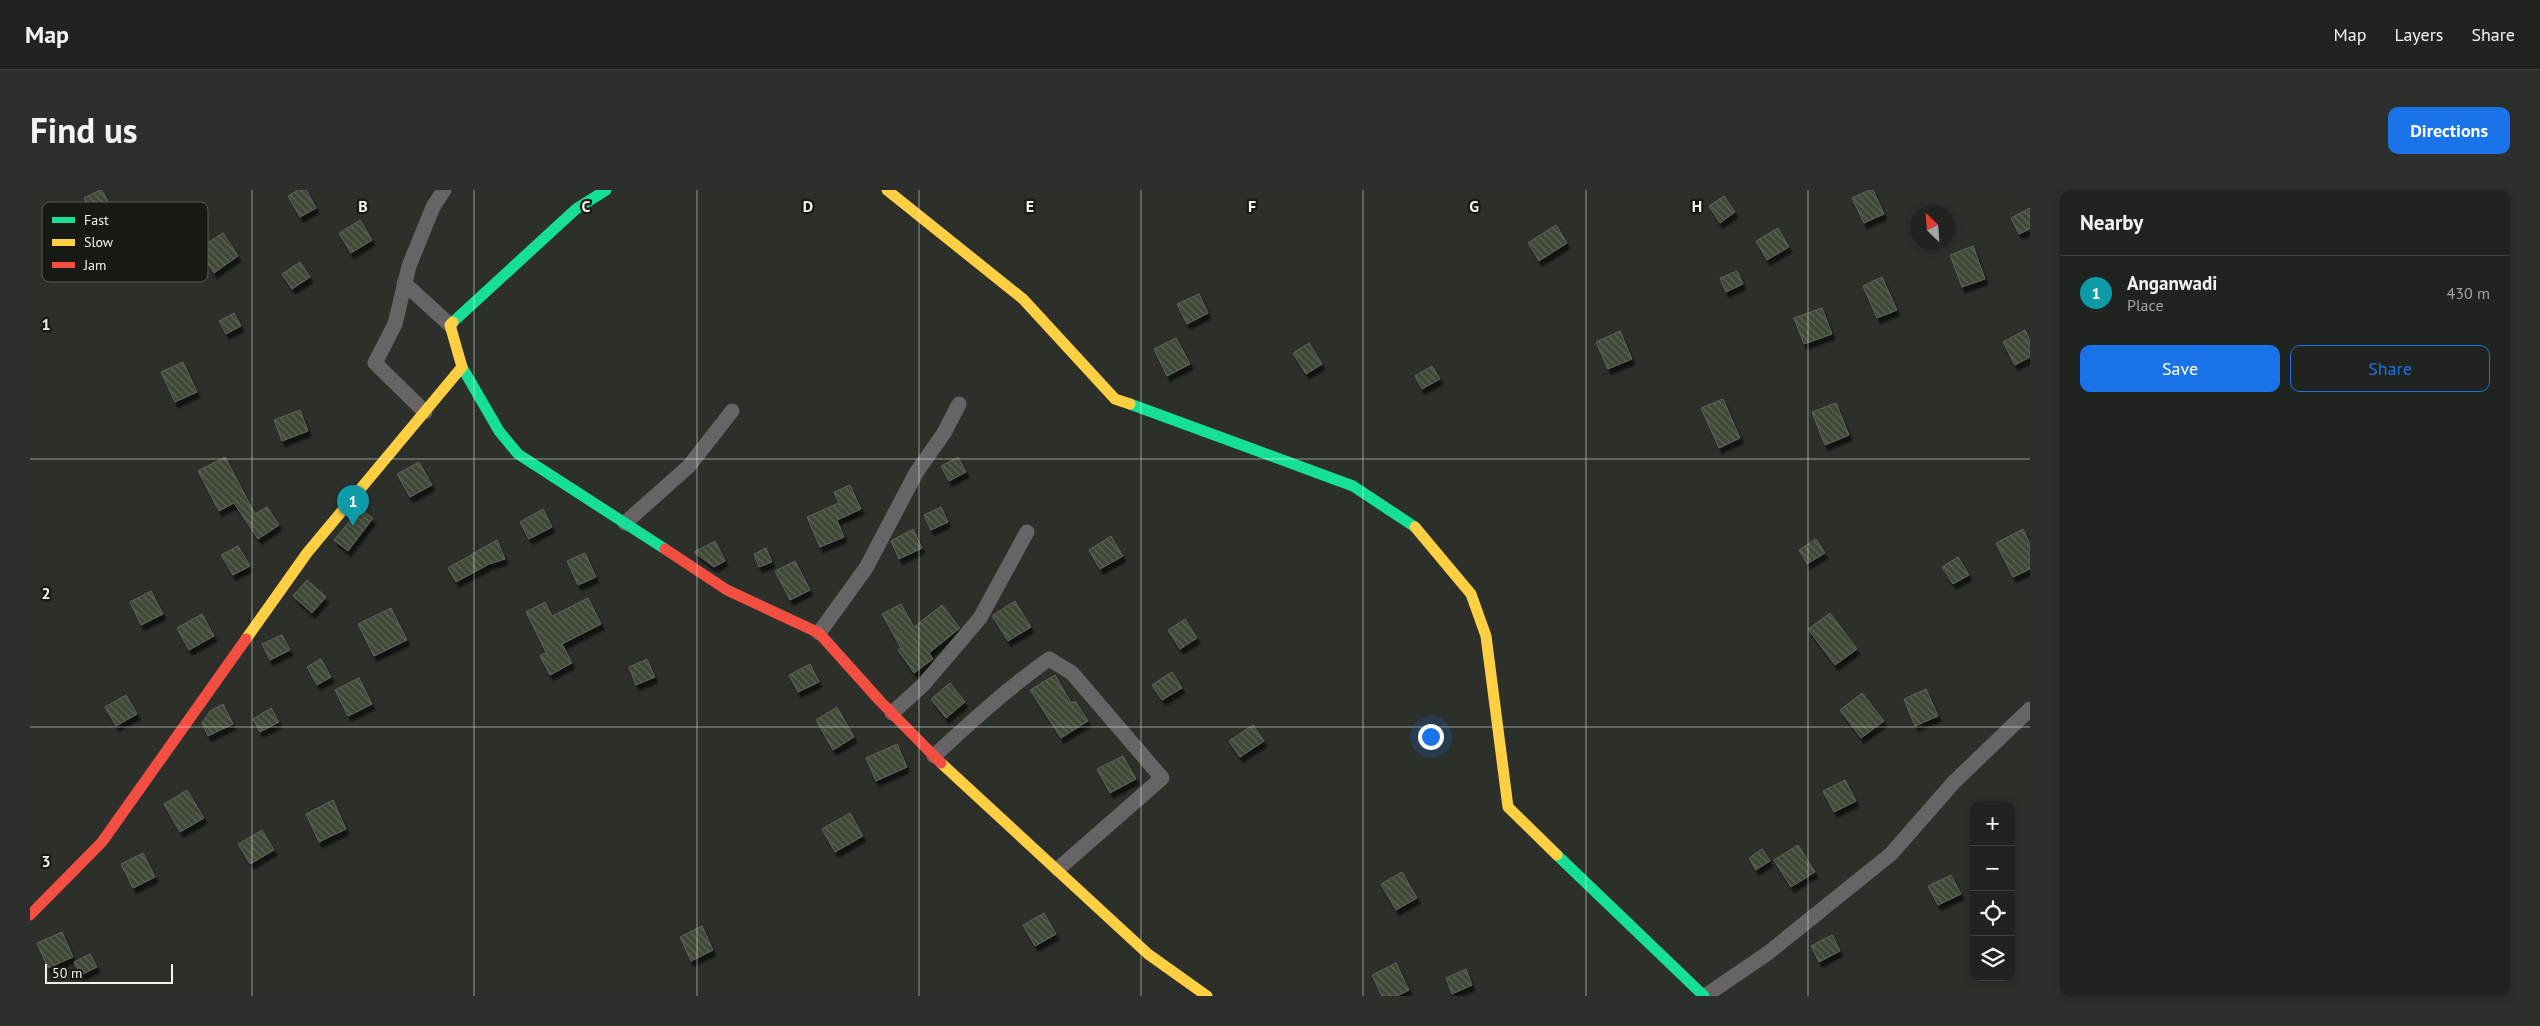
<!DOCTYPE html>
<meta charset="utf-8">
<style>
:root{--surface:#212320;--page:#2d2f2d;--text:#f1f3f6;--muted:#a2a4a5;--line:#3e403e;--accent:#1a73e8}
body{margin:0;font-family:"PT Sans",sans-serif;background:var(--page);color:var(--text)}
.controls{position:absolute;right:15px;bottom:15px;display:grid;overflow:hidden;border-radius:10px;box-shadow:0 2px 8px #0003}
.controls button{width:45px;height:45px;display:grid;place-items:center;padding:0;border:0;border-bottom:1px solid var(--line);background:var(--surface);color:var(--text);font:25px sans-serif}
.compass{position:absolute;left:1880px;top:15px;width:45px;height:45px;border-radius:50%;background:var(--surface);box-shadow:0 2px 8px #0003;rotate:335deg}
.scale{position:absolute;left:15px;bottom:12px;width:128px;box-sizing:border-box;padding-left:5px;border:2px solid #f0f4ed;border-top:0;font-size:14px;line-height:18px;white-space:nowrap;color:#f0f4ed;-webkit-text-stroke:4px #161914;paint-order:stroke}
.you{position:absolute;left:1400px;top:546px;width:18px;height:18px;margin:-12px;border:4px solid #fff;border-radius:50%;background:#1a73e8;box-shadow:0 0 0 8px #1a73e833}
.badge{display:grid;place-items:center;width:32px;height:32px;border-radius:50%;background:var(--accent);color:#fff;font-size:16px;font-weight:700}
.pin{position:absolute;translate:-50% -41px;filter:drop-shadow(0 1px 2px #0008)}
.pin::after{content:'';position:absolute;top:26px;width:18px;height:15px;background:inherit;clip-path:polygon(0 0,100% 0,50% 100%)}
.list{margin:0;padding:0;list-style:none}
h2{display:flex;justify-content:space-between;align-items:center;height:65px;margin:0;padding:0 20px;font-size:21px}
h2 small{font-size:16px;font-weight:400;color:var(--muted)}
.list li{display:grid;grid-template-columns:32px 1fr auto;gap:15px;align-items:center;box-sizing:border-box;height:75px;padding:0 20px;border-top:1px solid var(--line)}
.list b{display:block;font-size:19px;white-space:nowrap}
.list p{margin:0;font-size:16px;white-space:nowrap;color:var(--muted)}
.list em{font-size:16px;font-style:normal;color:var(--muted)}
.actions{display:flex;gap:10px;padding:15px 20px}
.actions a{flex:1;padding:11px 0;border:1px solid var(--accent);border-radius:10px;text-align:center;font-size:18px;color:var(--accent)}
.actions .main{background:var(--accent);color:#fff}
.icon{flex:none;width:28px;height:28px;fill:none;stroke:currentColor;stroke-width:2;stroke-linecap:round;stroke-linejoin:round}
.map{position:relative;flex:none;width:2000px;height:806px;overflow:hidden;border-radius:10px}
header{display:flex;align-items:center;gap:30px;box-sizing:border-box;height:70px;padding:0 25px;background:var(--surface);border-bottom:1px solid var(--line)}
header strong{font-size:24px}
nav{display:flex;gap:28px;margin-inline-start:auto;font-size:18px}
.intro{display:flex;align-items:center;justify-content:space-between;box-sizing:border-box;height:120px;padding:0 30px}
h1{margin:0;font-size:35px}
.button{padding:12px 22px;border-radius:10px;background:var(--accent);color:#fff;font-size:18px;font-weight:700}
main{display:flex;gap:30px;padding:0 30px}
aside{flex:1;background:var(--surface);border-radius:10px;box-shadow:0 2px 8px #0003}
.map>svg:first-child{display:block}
.building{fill:url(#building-back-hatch);stroke:#60635e;filter:url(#shadow)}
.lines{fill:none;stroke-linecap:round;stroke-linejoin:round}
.street{stroke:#666464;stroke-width:15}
.fast{stroke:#16e098;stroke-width:11}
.slow{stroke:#ffcf43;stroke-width:11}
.jam{stroke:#f24e42;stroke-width:11}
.grid{fill:none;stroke:#f0f4ed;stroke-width:1;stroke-opacity:0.55}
.key{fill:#161914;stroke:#575b55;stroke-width:1}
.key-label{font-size:14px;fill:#f0f4ed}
.grid-label{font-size:16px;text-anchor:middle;font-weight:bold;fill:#f0f4ed;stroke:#161914;stroke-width:4.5;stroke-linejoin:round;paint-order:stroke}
</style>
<header>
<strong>Map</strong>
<nav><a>Map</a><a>Layers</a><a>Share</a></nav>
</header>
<div class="intro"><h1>Find us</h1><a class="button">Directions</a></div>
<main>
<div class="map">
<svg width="2000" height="806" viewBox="0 0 2000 806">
<defs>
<pattern id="building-back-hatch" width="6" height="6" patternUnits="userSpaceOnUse" patternTransform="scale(1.25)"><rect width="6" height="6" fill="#414937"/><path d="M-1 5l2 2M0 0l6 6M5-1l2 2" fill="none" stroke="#5d6454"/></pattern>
<filter id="shadow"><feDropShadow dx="3" dy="5.5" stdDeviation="1" flood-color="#0009"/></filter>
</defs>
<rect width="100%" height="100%" fill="#2c2f2a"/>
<g class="building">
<path d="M70 0H72L84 23 67 32 54 8Z"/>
<path d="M268 0H276L286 18 270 27 258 6Z"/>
<path d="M1839 0H1843L1854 24 1834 33 1822 8Z"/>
<path d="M1694 6 1705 22 1690 33 1679 16Z"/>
<path d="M2000 18V39L1989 44 1981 28Z"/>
<path d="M330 30 342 50 321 63 309 43Z"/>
<path d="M1526 35 1537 53 1509 71 1498 53Z"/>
<path d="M1748 38 1759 57 1737 70 1726 51Z"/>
<path d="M193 43 208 66 184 83 168 59Z"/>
<path d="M1943 56 1955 89 1932 97 1920 65Z"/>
<path d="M270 72 280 87 262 99 252 84Z"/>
<path d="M1707 81 1713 94 1696 102 1690 88Z"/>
<path d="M1852 87 1867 120 1847 128 1833 96Z"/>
<path d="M1169 104 1178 123 1157 134 1147 114Z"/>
<path d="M1792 118 1802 144 1774 154 1764 128Z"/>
<path d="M204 123 211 136 196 144 189 131Z"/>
<path d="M1995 140 2000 151V167L1985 175 1973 152Z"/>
<path d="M1590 141 1602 169 1578 179 1566 152Z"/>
<path d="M1146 148 1160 174 1137 186 1124 159Z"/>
<path d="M1279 153 1292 174 1276 184 1263 163Z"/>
<path d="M153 172 167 202 145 212 131 182Z"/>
<path d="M1402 176 1410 189 1392 199 1385 186Z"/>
<path d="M1693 209 1710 248 1689 258 1671 218Z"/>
<path d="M1806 213 1819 245 1795 255 1782 222Z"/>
<path d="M270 220 278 241 252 251 244 230Z"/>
<path d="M195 267 225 324 237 317 249 335 228 349 204 313 189 321 168 281Z"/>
<path d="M928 267 936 282 919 291 911 276Z"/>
<path d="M389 272 402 295 380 307 367 284Z"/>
<path d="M820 295 831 319 807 330 814 347 790 357 777 327 809 313 804 302Z"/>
<path d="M911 317 918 332 901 340 894 325Z"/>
<path d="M330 319 343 328 318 361 304 350Z"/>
<path d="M513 319 522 337 499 349 490 332Z"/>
<path d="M883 339 892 358 869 369 861 351Z"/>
<path d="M1993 339 2000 354V379L1983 387 1966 353Z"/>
<path d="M1081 346 1093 366 1070 379 1059 360Z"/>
<path d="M1786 349 1795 363 1777 374 1769 360Z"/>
<path d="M467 350 475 369 459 374 426 392 418 378Z"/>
<path d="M685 351 695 371 684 377 664 362Z"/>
<path d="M208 356 220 376 203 385 191 365Z"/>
<path d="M736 358 742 372 729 377 724 364Z"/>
<path d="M555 363 566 387 548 395 537 371Z"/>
<path d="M1928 367 1939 385 1923 394 1912 377Z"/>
<path d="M765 371 780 400 760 410 745 381Z"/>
<path d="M277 390 296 407 282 423 263 406Z"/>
<path d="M121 401 133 424 111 435 100 412Z"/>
<path d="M558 408 571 434 532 454 542 473 520 485 510 466 516 462 496 422 515 412 522 426Z"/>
<path d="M985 411 1001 437 978 451 962 426Z"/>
<path d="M871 414 884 437 912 415 930 438 899 463 903 469 884 483 868 460 871 458 852 424Z"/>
<path d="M361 418 377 450 344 466 328 434Z"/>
<path d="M1800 423 1827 459 1805 475 1778 439Z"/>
<path d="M172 424 184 446 159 460 147 438Z"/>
<path d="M1155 429 1167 448 1150 459 1138 440Z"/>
<path d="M252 445 260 460 240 470 232 454Z"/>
<path d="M291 469 301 487 287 495 277 477Z"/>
<path d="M617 469 625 487 606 495 599 477Z"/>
<path d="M780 474 789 492 768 502 759 485Z"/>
<path d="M1142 482 1152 498 1132 510 1122 495Z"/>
<path d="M1025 485 1041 513 1045 511 1058 531 1031 548 1000 500Z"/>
<path d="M329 488 342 514 318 526 305 500Z"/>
<path d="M920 493 935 512 916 528 901 509Z"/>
<path d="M1896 499 1908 526 1885 536 1874 509Z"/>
<path d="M1832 503 1854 531 1831 548 1810 520Z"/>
<path d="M96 505 107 524 86 536 75 517Z"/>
<path d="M193 514 203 534 178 546 172 533 180 521Z"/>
<path d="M807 517 824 547 803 560 786 530Z"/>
<path d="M241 518 249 532 230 542 223 529Z"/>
<path d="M1223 535 1234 551 1210 567 1199 551Z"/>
<path d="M867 554 877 577 846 591 836 568Z"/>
<path d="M1093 566 1106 589 1080 603 1067 579Z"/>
<path d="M1815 590 1826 611 1804 622 1793 601Z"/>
<path d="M157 600 174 628 150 642 134 614Z"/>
<path d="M303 610 316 639 289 652 276 624Z"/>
<path d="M820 623 833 646 805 662 792 639Z"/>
<path d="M232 640 244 660 220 674 208 654Z"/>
<path d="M1768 655 1785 682 1761 697 1744 670Z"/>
<path d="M1732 659 1740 671 1726 680 1719 668Z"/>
<path d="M113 663 125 687 103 698 91 674Z"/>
<path d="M1372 682 1387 708 1366 720 1351 694Z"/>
<path d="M1921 685 1931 704 1908 715 1898 696Z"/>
<path d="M1014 723 1026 744 1005 756 993 735Z"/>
<path d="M672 736 683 760 661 771 650 747Z"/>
<path d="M32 742 43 767 18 778 7 753Z"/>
<path d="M1802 745 1810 761 1789 772 1781 756Z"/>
<path d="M60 764 67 777 51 785 44 772Z"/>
<path d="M1366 773 1379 800 1367 806H1352L1342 785Z"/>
<path d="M1436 779 1442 795 1422 804 1416 788Z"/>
</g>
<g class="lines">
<g class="street">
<path d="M374 93 420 135"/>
<path d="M395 222 345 173 365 134 379 76 403 17 414 0"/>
<path d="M595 333 659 276 702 221"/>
<path d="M789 443 836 378 886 283 914 243 929 214"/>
<path d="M862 523 893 495 950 428 997 342"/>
<path d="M904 566C941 532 978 498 1019 469L1042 483 1132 588 1028 679"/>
<path d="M1675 806 1738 763 1861 664 1924 592 2000 519"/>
</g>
<g class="fast">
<path d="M423 132 546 19 576 0"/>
<path d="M432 177 469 241 488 264 635 359"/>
<path d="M1100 214 1323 296 1385 337"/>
<path d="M1527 665 1674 806"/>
</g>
<g class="slow">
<path d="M857 0 993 109 1085 209 1100 214"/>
<path d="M1385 337 1441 404 1456 446 1478 617 1527 665"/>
<path d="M216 449 277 363 432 177 420 135 423 132"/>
<path d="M911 573 1118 764 1177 806"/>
</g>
<g class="jam">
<path d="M635 359 697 400 789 443 850 511 911 573"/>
<path d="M0 725 72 652 216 449"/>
</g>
</g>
<path class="grid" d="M222 0V806M444 0V806M667 0V806M889 0V806M1111 0V806M1333 0V806M1556 0V806M1778 0V806M0 269H2000M0 537H2000"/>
<rect x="12" y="12" width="166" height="80" rx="8" class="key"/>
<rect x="22" y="27" width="23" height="6" fill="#16e098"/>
<rect x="22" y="49" width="23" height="7" fill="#ffcf43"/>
<rect x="22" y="72" width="23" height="6" fill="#f24e42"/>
<g class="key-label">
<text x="54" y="35">Fast</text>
<text x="54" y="57">Slow</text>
<text x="54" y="80">Jam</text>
</g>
<g class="grid-label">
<text x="333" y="22">B</text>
<text x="556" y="22">C</text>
<text x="778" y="22">D</text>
<text x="1000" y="22">E</text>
<text x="1222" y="22">F</text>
<text x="1444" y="22">G</text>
<text x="1667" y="22">H</text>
<text x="16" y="140">1</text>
<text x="16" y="409">2</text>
<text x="16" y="677">3</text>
</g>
</svg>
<div class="controls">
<button>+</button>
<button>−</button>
<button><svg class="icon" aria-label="locate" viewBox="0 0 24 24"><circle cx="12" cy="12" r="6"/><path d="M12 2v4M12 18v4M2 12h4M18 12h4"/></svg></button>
<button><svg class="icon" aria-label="layers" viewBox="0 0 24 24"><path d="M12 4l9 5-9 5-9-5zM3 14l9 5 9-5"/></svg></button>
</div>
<svg class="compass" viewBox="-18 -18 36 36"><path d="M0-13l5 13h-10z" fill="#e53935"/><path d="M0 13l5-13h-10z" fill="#a2a4a5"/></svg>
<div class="scale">50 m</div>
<div class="you"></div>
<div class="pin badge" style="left:323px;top:336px;background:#0f9aa8">1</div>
</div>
<aside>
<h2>Nearby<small></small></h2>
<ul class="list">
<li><span class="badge" style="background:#0f9aa8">1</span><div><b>Anganwadi</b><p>Place</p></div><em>430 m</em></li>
</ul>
<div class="actions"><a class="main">Save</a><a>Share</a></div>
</aside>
</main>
